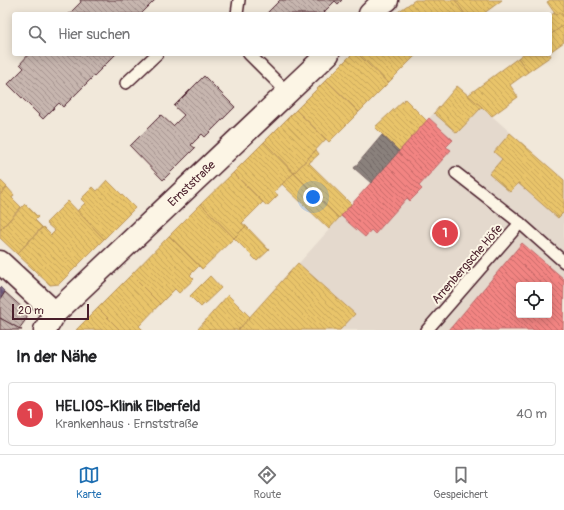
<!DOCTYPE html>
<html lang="de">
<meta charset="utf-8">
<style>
:root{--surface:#fff;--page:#f2f2f2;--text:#202124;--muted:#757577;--line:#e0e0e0;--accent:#1f6fb2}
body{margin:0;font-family:Pangolin,sans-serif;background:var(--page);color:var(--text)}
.controls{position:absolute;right:12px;bottom:12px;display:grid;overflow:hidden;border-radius:4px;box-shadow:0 2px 10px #0003}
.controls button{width:36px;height:36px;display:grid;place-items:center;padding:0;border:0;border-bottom:1px solid var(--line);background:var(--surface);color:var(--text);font:20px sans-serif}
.scale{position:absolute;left:12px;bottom:10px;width:77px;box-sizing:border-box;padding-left:4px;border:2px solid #4a1f2b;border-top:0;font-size:11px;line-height:14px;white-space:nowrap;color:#4a1f2b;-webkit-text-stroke:3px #fcf5e5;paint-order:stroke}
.you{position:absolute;left:313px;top:197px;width:14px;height:14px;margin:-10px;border:3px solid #fff;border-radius:50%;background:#1a73e8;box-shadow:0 0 0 6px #1a73e833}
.badge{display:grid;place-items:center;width:26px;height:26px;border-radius:50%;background:var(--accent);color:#fff;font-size:13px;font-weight:700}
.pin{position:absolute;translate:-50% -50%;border:2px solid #fff;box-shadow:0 1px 4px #0006}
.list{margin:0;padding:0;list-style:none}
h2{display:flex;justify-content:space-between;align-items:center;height:52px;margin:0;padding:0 16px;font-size:17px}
h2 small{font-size:13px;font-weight:400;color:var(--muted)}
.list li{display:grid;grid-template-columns:26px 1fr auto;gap:12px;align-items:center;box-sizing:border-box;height:64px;margin:0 8px 8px;padding:0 8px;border:1px solid var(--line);border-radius:4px}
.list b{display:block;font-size:15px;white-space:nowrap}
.list p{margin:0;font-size:13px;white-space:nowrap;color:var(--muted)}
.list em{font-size:13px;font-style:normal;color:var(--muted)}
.icon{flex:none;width:22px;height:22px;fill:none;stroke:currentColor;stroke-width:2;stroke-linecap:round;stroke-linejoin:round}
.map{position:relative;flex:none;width:564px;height:330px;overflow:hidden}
.search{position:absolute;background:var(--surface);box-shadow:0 2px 10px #0003;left:12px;right:12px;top:12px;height:44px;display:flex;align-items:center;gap:10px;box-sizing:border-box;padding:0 14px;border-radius:4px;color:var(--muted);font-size:15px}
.sheet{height:124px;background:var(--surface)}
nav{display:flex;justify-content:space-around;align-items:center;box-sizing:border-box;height:56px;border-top:1px solid var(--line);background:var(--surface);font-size:11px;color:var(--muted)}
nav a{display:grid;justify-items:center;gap:2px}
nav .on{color:var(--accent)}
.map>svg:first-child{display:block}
.built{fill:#e4d9cd;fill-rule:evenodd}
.homes{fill:url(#homes-back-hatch);stroke:#b99257}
.offices{fill:url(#offices-back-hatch);stroke:#624862}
.health{fill:url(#health-back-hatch);stroke:#c06668;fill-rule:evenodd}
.industry{fill:url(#industry-back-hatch);stroke:#776464}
.building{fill:url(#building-back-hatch);stroke:#4a1f2b}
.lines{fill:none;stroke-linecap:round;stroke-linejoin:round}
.service-casing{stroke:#4a1f2b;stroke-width:14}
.minor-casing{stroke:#4a1f2b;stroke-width:25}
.service{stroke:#fcf5e5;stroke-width:11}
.minor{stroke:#fcf5e5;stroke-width:22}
.labels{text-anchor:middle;stroke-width:4;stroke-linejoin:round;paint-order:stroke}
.street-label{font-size:12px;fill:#4a1f2b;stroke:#fcf5e5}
</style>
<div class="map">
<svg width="564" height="330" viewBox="0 0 564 330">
<defs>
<pattern id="homes-back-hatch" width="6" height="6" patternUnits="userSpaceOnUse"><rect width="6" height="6" fill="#e9c46a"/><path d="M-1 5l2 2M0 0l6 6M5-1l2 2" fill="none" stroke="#c9a85c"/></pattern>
<pattern id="offices-back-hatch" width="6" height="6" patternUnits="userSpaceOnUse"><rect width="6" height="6" fill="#6d597a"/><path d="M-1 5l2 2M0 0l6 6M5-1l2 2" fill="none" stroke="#84728b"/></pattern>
<pattern id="health-back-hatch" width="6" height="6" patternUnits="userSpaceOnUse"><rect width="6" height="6" fill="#f28482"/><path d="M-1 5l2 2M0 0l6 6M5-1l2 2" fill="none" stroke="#c66b6b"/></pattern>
<pattern id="industry-back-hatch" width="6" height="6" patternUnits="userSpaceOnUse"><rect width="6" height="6" fill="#8a817c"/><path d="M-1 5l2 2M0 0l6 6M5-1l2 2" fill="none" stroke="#736966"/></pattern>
<pattern id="building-back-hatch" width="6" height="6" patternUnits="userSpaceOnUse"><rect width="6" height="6" fill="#c7b6af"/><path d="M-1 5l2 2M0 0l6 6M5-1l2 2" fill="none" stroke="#a4938f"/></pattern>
</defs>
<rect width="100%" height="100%" fill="#f1e8da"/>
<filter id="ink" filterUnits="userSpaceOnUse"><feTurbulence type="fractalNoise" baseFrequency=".025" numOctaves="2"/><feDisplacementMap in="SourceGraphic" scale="8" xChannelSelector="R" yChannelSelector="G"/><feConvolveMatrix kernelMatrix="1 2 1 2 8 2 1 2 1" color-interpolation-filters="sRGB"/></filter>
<g filter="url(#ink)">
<path class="built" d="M458 86 564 180V330H239ZM519 285H549V315H519Z"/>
<g class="homes">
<path d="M415 0H455L465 14H395Z"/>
<path d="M455 0H502L483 14H465Z"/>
<path d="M550 0H564V17L560 12 556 15 547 2Z"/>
<path d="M560 12 564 17V25L550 35V16L554 13 556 15Z"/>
<path d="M564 25V42L550 52V35Z"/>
<path d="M352 54H358L388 83 359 112 326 80Z"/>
<path d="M358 54H417L388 83Z"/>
<path d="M523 54H550L551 56 528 72 518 58Z"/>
<path d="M518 58 528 72 510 85 518 97 492 116 468 95Z"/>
<path d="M326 80 359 112 329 142 296 110Z"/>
<path d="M457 86 482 107 457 133 434 113Z"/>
<path d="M405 99 427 121 399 151 375 127Z"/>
<path d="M296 110 326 139 294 173 264 142Z"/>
<path d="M510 133 564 180V212L558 218 518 183 510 192 489 174 502 159 494 152Z"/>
<path d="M264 142 294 173 274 192 278 195 267 206 233 173Z"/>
<path d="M316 150 319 154 309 163 351 204 339 218 294 173Z"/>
<path d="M233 173 263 202 242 223 246 226 234 238 201 204Z"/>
<path d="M294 173 339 218 329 229 282 184Z"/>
<path d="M0 180 7 187 0 195Z"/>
<path d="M107 180 135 208 104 239 77 211 85 203 81 199 93 187 97 191Z"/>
<path d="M7 187 14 195 12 198 21 207 0 230V195Z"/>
<path d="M68 201 104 239 59 284 50 285 17 254 43 227 51 235 55 231 46 223Z"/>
<path d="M25 204 38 217 35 220 42 227 17 254 0 238V230Z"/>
<path d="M201 204 234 238 202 269 169 236Z"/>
<path d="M246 226 269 250 257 261 234 238Z"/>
<path d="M169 236 199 266 190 275 194 279 179 293 175 289 160 304 131 275Z"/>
<path d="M298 263 355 314 340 330H238Z"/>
<path d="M131 275 160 304 139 326 143 330H120L98 308Z"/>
<path d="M210 276 221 288 201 307 190 296Z"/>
<path d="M228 295 250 317 238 330H197Z"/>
<path d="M98 308 120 330H76Z"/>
</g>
<path class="offices" d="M0 287 5 292 0 300Z"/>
<g class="health">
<path d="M429 118 453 140 446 147 451 150 419 186 422 189 410 201 407 198 375 234 371 230 365 237 341 216Z"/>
<path d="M522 243 564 279 563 330H557L555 329 554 330H449ZM519 285H549V315H519Z"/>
</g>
<path class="industry" d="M382 135 399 151 371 183 354 168Z"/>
<g class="building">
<path d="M80 0H155L141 14H69L81 2Z"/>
<path d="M280 0H342L338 4 335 1 324 12 326 14H266Z"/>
<path d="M29 54H116L63 107 59 103 43 119 8 84 24 68 20 64Z"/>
<path d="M204 76 235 107 205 137 202 134 191 145 195 148 163 180 130 146 161 115 173 126 184 115 174 106Z"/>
<path d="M5 292 26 311 27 318 19 329 0 318V300Z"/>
<path d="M0 318 22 330H0Z"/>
</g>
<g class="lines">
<g class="service-casing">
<g id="service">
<path d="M237 14 239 0"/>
<path d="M249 54 287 92"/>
<path d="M126 83 157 54"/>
<path d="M456 173 520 223"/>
<path d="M427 330 520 223 564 262"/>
</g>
</g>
<g class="minor-casing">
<g id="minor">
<path d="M370 14 378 6 387 0"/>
<path d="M0 262 55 313"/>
<path id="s1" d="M45 330 55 313 328 54"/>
</g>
</g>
<use href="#service" class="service"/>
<use href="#minor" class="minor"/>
</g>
</g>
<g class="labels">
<g class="street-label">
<text dy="4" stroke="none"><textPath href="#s1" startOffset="208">Ernststraße</textPath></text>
<text transform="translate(467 264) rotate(-49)" y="4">Arrenbergsche Höfe</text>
</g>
</g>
</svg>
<div class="controls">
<button><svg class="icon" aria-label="locate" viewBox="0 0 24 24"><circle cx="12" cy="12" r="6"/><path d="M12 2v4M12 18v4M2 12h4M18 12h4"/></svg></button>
</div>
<div class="scale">20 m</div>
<div class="you"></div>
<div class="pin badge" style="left:445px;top:233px;background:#e0444e">1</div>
<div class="search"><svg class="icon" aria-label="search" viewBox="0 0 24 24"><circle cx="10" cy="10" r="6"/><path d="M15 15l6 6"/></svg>Hier suchen</div>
</div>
<section class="sheet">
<h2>In der Nähe<small></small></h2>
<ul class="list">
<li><span class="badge" style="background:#e0444e">1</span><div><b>HELIOS-Klinik Elberfeld</b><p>Krankenhaus · Ernststraße</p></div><em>40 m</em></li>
</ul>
</section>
<nav>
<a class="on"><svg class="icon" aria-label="map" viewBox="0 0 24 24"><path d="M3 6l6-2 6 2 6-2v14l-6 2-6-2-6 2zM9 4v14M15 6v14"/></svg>Karte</a>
<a><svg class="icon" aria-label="directions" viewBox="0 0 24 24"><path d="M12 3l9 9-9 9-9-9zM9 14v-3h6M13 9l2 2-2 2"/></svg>Route</a>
<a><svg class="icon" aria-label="saved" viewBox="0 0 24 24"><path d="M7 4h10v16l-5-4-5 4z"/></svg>Gespeichert</a>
</nav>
